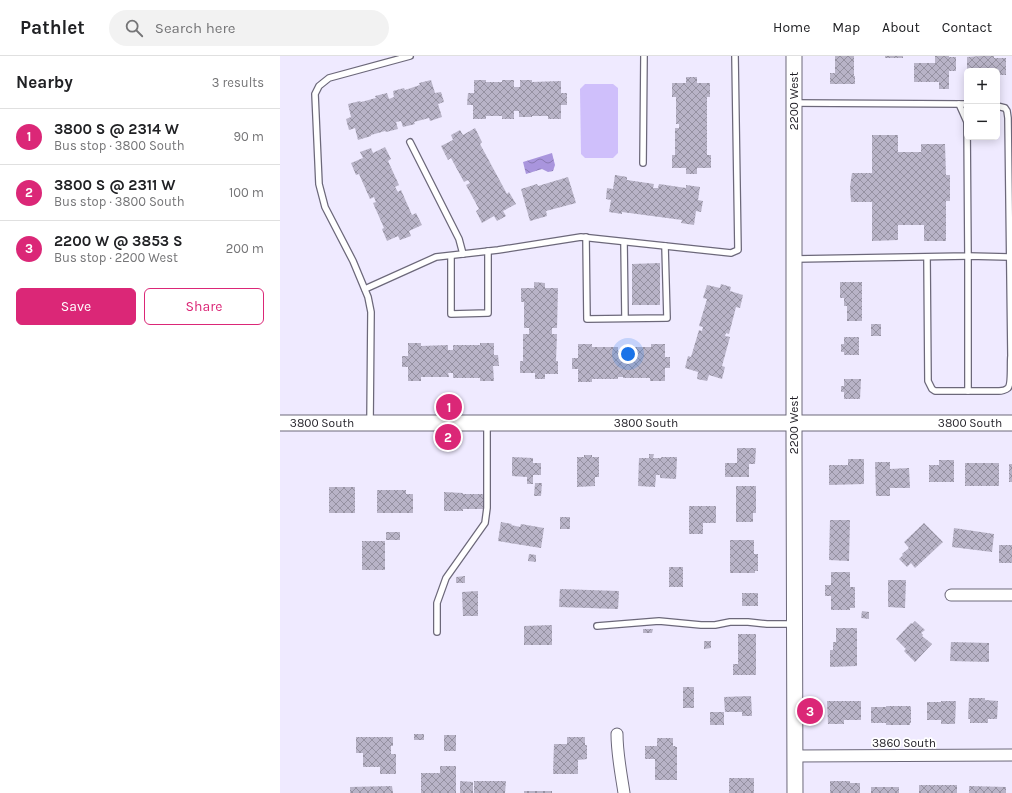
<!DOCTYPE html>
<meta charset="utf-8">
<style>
:root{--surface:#fff;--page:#f2f2f2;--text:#202124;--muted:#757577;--line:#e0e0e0;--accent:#db2777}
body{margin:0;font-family:Karla,sans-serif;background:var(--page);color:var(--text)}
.controls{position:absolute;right:12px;top:12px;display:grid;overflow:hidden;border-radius:6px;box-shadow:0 2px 10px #0003}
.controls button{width:36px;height:36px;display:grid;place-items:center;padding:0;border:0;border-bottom:1px solid var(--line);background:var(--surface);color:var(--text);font:20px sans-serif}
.you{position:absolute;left:348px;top:298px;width:14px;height:14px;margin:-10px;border:3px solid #fff;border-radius:50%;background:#1a73e8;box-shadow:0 0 0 6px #1a73e833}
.badge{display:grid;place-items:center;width:26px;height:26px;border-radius:50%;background:var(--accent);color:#fff;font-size:13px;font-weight:700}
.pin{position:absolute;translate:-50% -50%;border:2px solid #fff;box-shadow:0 1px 4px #0006}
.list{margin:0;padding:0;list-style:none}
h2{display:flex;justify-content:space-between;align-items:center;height:52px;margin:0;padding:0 16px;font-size:17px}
h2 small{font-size:13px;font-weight:400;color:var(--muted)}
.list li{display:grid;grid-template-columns:26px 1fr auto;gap:12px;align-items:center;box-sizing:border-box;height:56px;padding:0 16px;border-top:1px solid var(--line)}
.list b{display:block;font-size:15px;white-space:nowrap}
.list p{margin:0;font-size:13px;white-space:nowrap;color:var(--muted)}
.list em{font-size:13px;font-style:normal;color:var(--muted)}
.actions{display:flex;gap:8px;padding:12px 16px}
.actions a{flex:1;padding:9px 0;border:1px solid var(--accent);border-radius:6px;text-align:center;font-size:14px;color:var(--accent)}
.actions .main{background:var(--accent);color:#fff}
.icon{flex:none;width:22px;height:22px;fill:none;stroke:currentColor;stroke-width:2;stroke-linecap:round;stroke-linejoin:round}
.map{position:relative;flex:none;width:732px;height:737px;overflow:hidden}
header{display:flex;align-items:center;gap:24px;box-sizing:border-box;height:56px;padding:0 20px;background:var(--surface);border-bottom:1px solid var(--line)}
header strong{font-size:19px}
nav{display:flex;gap:22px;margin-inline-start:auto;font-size:14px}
.search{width:280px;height:36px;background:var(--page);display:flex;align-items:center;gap:10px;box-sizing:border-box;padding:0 14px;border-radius:22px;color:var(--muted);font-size:15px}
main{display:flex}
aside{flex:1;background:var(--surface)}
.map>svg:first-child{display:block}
.park{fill:#cfbffb}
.water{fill:url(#water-waves)}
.building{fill:url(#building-cross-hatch)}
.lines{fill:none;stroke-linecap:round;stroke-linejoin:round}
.lane-casing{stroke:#6c687a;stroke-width:8}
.street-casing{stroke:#6c687a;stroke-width:13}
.secondary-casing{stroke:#6c687a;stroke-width:17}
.lane{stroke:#fff;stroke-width:5.5}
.street{stroke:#fff;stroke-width:11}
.secondary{stroke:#fff;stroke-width:15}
.labels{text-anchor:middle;stroke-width:3.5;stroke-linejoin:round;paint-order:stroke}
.street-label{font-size:12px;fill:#201e25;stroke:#fff}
</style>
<header>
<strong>Pathlet</strong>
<div class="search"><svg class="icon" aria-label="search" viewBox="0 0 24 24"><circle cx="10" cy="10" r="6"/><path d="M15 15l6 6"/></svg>Search here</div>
<nav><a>Home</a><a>Map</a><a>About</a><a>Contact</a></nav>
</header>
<main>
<aside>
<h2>Nearby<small>3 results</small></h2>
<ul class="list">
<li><span class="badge">1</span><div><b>3800 S @ 2314 W</b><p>Bus stop · 3800 South</p></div><em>90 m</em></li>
<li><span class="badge">2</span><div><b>3800 S @ 2311 W</b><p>Bus stop · 3800 South</p></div><em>100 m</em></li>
<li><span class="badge">3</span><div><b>2200 W @ 3853 S</b><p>Bus stop · 2200 West</p></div><em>200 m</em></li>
</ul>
<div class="actions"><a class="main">Save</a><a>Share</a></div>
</aside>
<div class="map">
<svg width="732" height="737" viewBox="0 0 732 737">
<defs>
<pattern id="water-waves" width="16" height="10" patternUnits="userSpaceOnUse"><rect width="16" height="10" fill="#a995dd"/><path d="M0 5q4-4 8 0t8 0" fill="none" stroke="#8979b3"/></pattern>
<pattern id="building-cross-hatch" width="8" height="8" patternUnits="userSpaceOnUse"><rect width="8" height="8" fill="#b8b3c7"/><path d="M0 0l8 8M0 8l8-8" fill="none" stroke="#9591a1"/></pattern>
</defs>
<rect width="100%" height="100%" fill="#efeaff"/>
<path class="park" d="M305 28H333L338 32V97L333 102H305L301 98 300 33Z"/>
<path class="water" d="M272 97 275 109 273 115 268 116 262 113 246 118 243 106Z"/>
<g class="building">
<path d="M555 0H574V20H575V28H550V17H555Z"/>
<rect x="605" y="0" width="18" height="2"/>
<path d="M655 0H669V1H676V15H669V33H659V26H634V7H655Z"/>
<path d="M701 0H714V2H726V19H717V15H687V1Z"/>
<path d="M406 21H417V27H430V41H427V99H431V112H417V118H406V112H392V99H395V72H399V68H396V41H392V27H406Z"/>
<path d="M151 24 155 37 161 36 164 46 158 48 162 61 150 65 149 62 134 66 135 68 123 71 121 65 116 66 118 73 106 76 105 75 91 79V80L78 84 75 72 69 74 66 63 71 61 68 48 80 45 81 46 96 42 95 40 107 37 109 43 114 41 113 35 124 32 125 34 140 29 139 27Z"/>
<path d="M194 24H206V26H222V24H234V31H240V24H252V26L281 25V37H287V49H281V63H268V60H252V61H239V55H234V63H222V60H206V63H193V49H187L188 37H194Z"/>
<path d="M195 72 202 86 200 88 227 138 229 136 236 148 223 155 226 160 217 165 214 160 202 167 196 155 199 153 186 129 190 127 188 124 184 126 171 102 168 104 161 90 173 84 171 79 180 74 183 79Z"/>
<path d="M592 79H618V96H641V88H665L666 119H670V145H666V185H644V169H618V184L592 185V146H571L570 131 572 117H592Z"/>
<path d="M105 91 111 103 108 105 119 129 115 131 118 136 121 134 132 159 136 157 142 169 129 175 131 180 120 184 118 180 107 185 102 173 104 172 93 147 96 146 94 141 90 143 79 118 76 119 71 107 83 102 80 96 91 92 93 97Z"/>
<path d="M335 119 347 121V124L374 128 373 132H378L379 128 406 132V129L420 131 418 144 423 145 421 156 416 155 414 169 401 167 402 164 342 156V158L329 156 331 144 326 143 327 132 333 133Z"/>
<path d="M288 121 296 147 266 155 267 160 250 165 241 133 257 128 258 130Z"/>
<path d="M380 207V249H352V208Z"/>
<path d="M254 226 265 227V232H278L277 272H272V278H277L276 305H278V318H265V323H255V317H240V305H243V278H249V272H244V246H241V232H254Z"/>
<path d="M560 226H582V265H567V250H564V242H560Z"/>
<path d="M441 228 451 231 450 235 463 239 460 252 456 251 449 278 446 277 445 280 450 281 442 310 445 311 442 323 429 319 427 325 417 323 418 316 405 312 408 300 411 301 419 274 422 275 423 271 419 270 427 243 423 242 427 229 440 232Z"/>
<rect x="591" y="268" width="10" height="12"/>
<path d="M564 281H579V299H564V296H561V288H564Z"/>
<path d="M128 287H141V290L168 289V294H173V289H200V287H214V299H218L219 310H213L214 325H200V322H173V317H168L169 321H141V325H128V311H122V300H128Z"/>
<path d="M298 288H312V291H338V295H343V291H371V288H385V301H390V312H385V325H370V322H343V321H338V323H312V326H298V313H292V302H298Z"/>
<path d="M564 323H581L580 343H564V336H561V330H564Z"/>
<path d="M457 392H476L475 408H469V421H445V407H457Z"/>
<path d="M369 398H374L373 402H381V401H397L396 423 380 422V419H376L375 431 358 430 359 402H369Z"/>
<path d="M304 399H312V401H319V421H315V430L297 431V401H304Z"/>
<path d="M232 401 253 402V407H261V419H253V428H247V421L232 420Z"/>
<path d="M568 403H584V428L549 429V409H568Z"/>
<path d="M659 404H674V426H649V409H659Z"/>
<path d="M595 406H610V413L629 412 630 432H610V440H596Z"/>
<rect x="685" y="407" width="34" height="23"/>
<rect x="729" y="408" width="3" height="18"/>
<path d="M255 427H262L261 440H254Z"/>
<path d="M456 430H476V457H473V466H456Z"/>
<rect x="49" y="431" width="26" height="26"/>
<path d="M97 434H126V438H133V457H97Z"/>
<path d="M164 436 183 437V438H203V453H183V442V455H164Z"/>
<path d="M409 450H436V467H423V478H409Z"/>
<rect x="280" y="461" width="10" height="12"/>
<path d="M550 464H570L569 505 549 504Z"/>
<path d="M221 466 232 468 231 469 240 471 241 468 264 472 261 492 218 485Z"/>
<path d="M644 467 663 486 635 512 631 507 627 511 619 503 623 499 622 498 629 492 624 486Z"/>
<path d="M674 472 714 478 712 496 672 491Z"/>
<rect x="106" y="476" width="14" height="8"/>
<path d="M450 484H474V498H478V515H475V517H450Z"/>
<rect x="82" y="485" width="23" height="29"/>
<rect x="719" y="489" width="13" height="18"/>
<path d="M249 498 256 499V506L248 505Z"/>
<rect x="389" y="511" width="14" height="20"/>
<path d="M551 516H570V531H575V552H570V554H551V540H545V529H551Z"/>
<path d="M185 520V527H176V521Z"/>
<path d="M608 524H626L625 552 608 551Z"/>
<path d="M280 533 339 535 338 553 279 551Z"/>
<path d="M198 535V560H183L182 536Z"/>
<rect x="462" y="537" width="16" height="13"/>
<path d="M582 555 589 556V563L581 562Z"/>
<path d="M635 565 645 574 641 577 643 579 642 580 652 588 635 606 624 595 626 593 616 583 631 567 632 568Z"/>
<path d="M272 569V589H244V570Z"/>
<path d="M556 572H577V610L550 611V594H553V586H556Z"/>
<path d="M363 573H373L372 577H363Z"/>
<path d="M458 578H476V619H453V608H458Z"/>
<path d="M424 585H431V592L424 593Z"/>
<path d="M671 586 709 587V606L670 605Z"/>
<rect x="403" y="631" width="11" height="21"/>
<path d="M471 640 472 660H462V656H445L444 641Z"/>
<path d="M689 642H705V644L718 645 717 663H708V667H690V663H688Z"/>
<path d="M547 645H581V664H564V668H548Z"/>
<path d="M661 645H676L675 668H661V664H647V646H661Z"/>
<path d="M606 650H630L631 651V667H630V669H606V667H591V651H606Z"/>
<rect x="430" y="656" width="14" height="13"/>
<rect x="134" y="678" width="10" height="6"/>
<rect x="164" y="679" width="12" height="16"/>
<path d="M76 681H113V690H111V698H116V718H100V711H83V697H76Z"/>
<path d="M287 681H305V689H307V703L298 704V718H273L274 688H287Z"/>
<path d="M377 682H393V690H396L395 691H397V724H375V703H365V690H377Z"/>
<path d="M160 710H176V737H141V717H160Z"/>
<rect x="449" y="722" width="25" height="15"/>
<path d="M180 725 193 726V737H180Z"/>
<path d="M194 725H226L225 737H194Z"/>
<path d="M550 725H570V727H580V737H550Z"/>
<rect x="639" y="729" width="38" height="8"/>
<path d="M112 730 113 737H70V731Z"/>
<path d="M689 730 726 731V737H689Z"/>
<rect x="591" y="731" width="28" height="6"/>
<rect x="244" y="735" width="28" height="2"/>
</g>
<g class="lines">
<g class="lane-casing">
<g id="lane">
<path d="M514 47 679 48 687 66 688 200 515 203"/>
<path d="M679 48H687"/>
<path d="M130 86 179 183 183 198"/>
<path d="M363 107 364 0"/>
<path d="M306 181 307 263 387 262 385 190"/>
<path d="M344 186 345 262"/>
<path d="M171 200V258L208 257V195"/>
<path d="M647 201 648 325 652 333 655 335H719C721 335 726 334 728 332 732 328 730 306 731 300L728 62 727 55 725 52 717 50"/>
<path d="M85 233 156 201 218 194 301 181 451 197 458 194 455 0"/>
<path d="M688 335V200L729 201"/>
<path d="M90 367 91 256 88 241 73 205 45 151 39 128 35 38 39 30 49 22 130 0"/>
<path d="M317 570 379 565 421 569H435L450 566H468L487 568H514"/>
<path d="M157 576V547L166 522 205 467 207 452V367"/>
</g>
</g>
<g class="street-casing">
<g id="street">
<path d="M671 539H732"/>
<path d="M337 678C337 698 341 717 344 737"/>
<path d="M515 700 732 699"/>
</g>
</g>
<g class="secondary-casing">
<g id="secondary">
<path d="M514 0V388L515 737"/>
<path d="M0 367H732"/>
</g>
</g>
<use href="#lane" class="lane"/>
<use href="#street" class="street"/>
<use href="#secondary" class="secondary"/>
</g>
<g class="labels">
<g class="street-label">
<text transform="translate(514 45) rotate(-90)" y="4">2200 West</text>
<text x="42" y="371">3800 South</text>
<text x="366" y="371">3800 South</text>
<text x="690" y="371">3800 South</text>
<text transform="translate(514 369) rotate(-90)" y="4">2200 West</text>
<text x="624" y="691">3860 South</text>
</g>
</g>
</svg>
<div class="controls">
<button>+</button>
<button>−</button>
</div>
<div class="you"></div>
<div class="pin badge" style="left:169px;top:351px">1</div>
<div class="pin badge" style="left:168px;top:381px">2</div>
<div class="pin badge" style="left:530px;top:655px">3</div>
</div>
</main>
